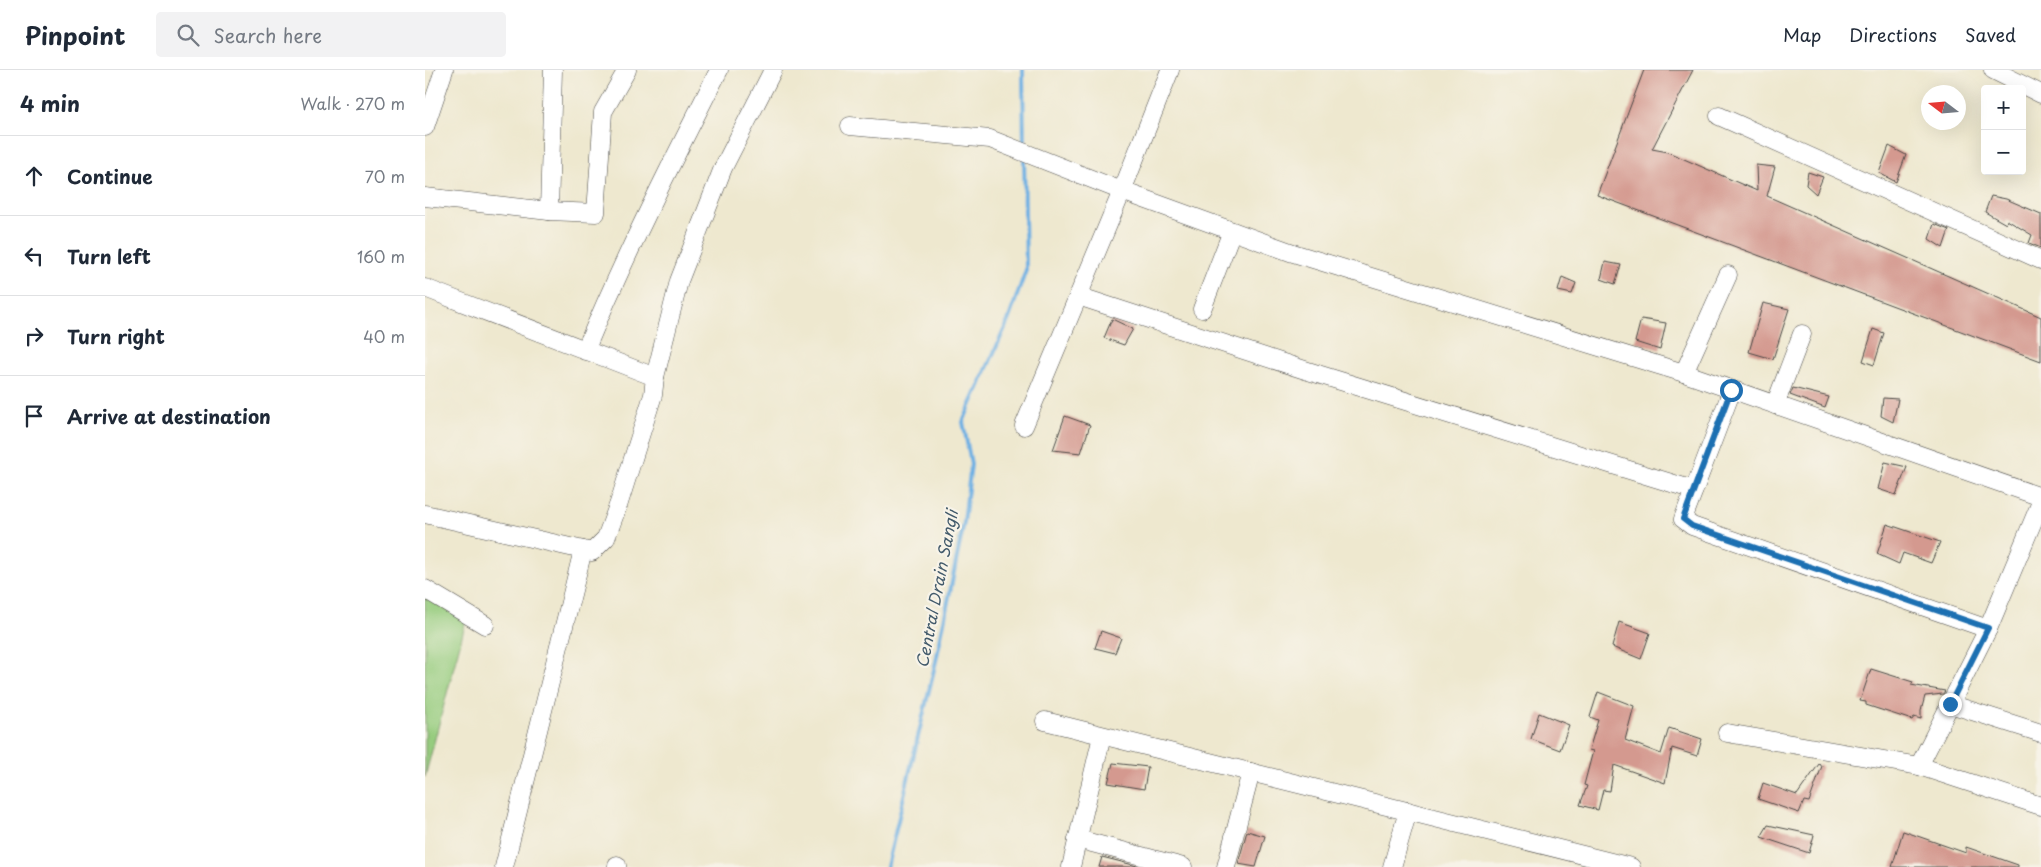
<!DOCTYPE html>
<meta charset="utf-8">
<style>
:root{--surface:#fff;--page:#f2f2f3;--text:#1f2937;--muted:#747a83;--line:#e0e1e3}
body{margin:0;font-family:"Playpen Sans",sans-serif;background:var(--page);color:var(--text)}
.controls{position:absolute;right:15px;top:15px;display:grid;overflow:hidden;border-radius:5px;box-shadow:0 5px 20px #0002}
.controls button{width:45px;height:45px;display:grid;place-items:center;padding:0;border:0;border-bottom:1px solid var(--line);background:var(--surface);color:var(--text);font:25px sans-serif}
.compass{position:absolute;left:1496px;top:15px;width:45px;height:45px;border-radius:50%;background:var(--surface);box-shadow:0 5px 20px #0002;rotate:286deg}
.stop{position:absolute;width:15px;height:15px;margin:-11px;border:4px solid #1f6fb2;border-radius:50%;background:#fff}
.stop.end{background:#1f6fb2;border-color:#fff;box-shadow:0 1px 5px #0008}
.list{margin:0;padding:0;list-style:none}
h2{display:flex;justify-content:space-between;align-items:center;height:65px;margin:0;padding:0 20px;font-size:21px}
h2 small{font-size:16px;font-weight:400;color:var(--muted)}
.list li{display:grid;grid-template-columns:32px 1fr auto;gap:15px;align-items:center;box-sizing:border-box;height:80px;padding:0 20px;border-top:1px solid var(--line)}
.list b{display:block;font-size:19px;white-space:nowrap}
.list em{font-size:16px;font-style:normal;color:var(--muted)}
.icon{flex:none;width:28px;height:28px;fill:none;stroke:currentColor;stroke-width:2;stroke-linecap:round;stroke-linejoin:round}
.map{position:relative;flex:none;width:1616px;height:797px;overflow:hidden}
header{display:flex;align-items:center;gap:30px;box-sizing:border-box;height:70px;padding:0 25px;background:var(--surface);border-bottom:1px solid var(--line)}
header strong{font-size:24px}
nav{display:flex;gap:28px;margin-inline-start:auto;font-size:18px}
.search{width:350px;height:45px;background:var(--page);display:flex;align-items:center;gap:12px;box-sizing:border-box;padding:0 18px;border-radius:5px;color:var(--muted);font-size:19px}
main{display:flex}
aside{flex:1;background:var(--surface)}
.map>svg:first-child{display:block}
.green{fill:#96cc7e;stroke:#607c54}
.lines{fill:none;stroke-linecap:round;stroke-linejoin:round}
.stream{stroke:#6eb0e3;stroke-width:4}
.building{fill:#d4998f}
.minor-casing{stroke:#484744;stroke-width:19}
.minor{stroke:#fff;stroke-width:18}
.route{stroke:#1f6fb2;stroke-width:6}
.labels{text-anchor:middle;stroke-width:4.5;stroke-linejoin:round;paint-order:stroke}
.water-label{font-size:16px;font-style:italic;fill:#425a6b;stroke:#f7f3e8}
</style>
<header>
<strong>Pinpoint</strong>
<div class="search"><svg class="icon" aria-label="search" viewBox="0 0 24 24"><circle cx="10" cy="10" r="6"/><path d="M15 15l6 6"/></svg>Search here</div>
<nav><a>Map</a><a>Directions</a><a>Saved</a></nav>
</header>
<main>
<aside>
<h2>4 min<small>Walk · 270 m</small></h2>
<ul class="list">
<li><svg class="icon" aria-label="ahead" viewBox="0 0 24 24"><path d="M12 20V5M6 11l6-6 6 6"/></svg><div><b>Continue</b></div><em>70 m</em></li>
<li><svg class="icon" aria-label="left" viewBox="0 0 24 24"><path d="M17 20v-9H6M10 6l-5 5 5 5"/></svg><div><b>Turn left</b></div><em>160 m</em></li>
<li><svg class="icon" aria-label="right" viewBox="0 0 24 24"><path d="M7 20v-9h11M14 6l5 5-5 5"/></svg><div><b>Turn right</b></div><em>40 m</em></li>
<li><svg class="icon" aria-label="arrive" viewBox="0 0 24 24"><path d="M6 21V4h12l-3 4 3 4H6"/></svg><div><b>Arrive at destination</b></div></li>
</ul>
</aside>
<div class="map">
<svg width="1616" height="797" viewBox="0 0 1616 797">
<rect width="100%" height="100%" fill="#f7f3e8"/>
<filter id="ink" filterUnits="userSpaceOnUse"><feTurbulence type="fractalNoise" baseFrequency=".02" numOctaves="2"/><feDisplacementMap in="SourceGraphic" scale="10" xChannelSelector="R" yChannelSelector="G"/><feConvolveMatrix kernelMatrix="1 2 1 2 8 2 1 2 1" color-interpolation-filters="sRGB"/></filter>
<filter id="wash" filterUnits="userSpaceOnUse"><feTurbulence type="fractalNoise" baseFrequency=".0096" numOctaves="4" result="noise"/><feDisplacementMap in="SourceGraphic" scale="20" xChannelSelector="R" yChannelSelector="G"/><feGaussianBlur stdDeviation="1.12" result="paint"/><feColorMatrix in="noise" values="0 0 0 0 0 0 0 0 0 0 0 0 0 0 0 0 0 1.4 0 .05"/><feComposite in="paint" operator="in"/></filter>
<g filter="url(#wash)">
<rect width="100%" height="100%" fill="#eee8cf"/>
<path class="green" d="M0 527 41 551 0 707Z"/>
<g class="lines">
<g class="stream">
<path d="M598 0 599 78"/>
<path d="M462 797 511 591 539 452 546 394 538 352 583 251 601 200 599 87"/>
</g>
</g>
<g id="blocks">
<g class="building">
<path d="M1219 0H1268L1227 79 1243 82 1332 121 1331 95 1350 97 1342 126 1616 247V291L1172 125Z"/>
<path d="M1464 76 1481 85 1471 112 1454 103Z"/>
<path d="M1383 102 1398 107 1391 124 1381 115Z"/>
<path d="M1566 126 1581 129 1616 144V178L1604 173 1607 165 1582 150 1581 154 1560 142Z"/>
<path d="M1509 154 1524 160 1518 178 1504 169Z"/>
<path d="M1180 192 1196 195 1190 214 1176 209Z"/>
<path d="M1137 207 1151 213 1147 224 1133 221Z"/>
<path d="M1338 233 1364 239 1348 289 1324 282Z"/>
<path d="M687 249 708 259 699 275 679 268Z"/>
<path d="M1216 249 1241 253 1235 280 1210 272Z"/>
<path d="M1448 259 1459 263 1449 295 1438 291Z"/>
<path d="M1368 318 1404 327 1400 338 1365 325Z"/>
<path d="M1458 328 1473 329 1468 352 1456 346Z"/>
<path d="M640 346 665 355 656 383 628 380Z"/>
<path d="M1460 392 1482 397 1471 425 1453 419Z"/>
<path d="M1462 454 1515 472 1506 493 1478 483 1474 494 1452 484Z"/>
<path d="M1194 552 1225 563 1216 589 1187 577Z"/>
<path d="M676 561 696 568 690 583 670 578Z"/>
<path d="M1446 599 1488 612 1486 615 1520 621 1518 624 1500 626 1496 641V649L1489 647 1487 650 1441 635V632L1435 631Z"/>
<path d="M1173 622 1209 636 1200 670 1236 684 1244 658 1277 669 1272 686 1247 678 1240 713 1189 695 1185 721 1178 720 1173 740 1155 735 1162 716 1159 715 1168 681 1164 680 1173 650 1165 647Z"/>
<path d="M1114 643 1144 655 1135 680 1106 669Z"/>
<path d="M688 693 723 697 719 719 683 713Z"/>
<path d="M1394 694 1397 696 1384 732 1379 731 1374 743 1333 729 1338 713 1372 725Z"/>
<path d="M1343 755 1389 765 1384 783 1336 767Z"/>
<path d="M822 761 840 766 831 797 813 794Z"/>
<path d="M1478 761 1541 783V777L1593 795V797H1467Z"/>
<path d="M677 787 716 797H674Z"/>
</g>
</g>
</g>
<g filter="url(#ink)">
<use href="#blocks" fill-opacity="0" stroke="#484744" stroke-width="1"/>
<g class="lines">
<g class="minor-casing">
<g id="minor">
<path d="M1568 0 1616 24"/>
<path d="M1294 46 1616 190"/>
<path d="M425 56 565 69 697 121 868 183 1259 303 1616 427"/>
<path d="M0 57 19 0"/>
<path d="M0 127 124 141 128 0"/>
<path d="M124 141 171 143 178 42 202 0"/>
<path d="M0 218 230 307 254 211 298 98 348 0"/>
<path d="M653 226 883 301 1269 420"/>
<path d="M777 239 807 161"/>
<path d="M160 281C200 185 247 92 294 0"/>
<path d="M1259 303 1303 205"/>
<path d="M1307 320 1258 449 1267 456 1563 559 1616 432"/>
<path d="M1350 335 1377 264"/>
<path d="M599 356 697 121 745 0"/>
<path d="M0 444 167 482 181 468 194 433 228 325 230 307"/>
<path d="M0 519 60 555"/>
<path d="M1525 634 1616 663"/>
<path d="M620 651 1206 797"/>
<path d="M1302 663 1494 696 1563 559"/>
<path d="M1494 696 1616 736"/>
<path d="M652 769 758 797"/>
<path d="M79 797 158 480"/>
<path d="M192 797V795"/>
<path d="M646 797 677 666"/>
<path d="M801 797 826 702"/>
<path d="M967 797 983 741"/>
</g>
</g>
<use href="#minor" class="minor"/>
</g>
</g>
<g class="lines" filter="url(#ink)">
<path class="route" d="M1306 320 1258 449 1267 456 1563 558 1525 634"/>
</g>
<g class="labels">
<g class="water-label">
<text transform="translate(512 519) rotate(-79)" y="6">Central Drain Sangli</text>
</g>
</g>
</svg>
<div class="controls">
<button>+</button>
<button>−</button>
</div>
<svg class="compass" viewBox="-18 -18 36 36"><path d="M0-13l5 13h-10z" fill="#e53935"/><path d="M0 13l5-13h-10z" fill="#747a83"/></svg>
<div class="stop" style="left:1306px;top:320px"></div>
<div class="stop end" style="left:1525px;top:634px"></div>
</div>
</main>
